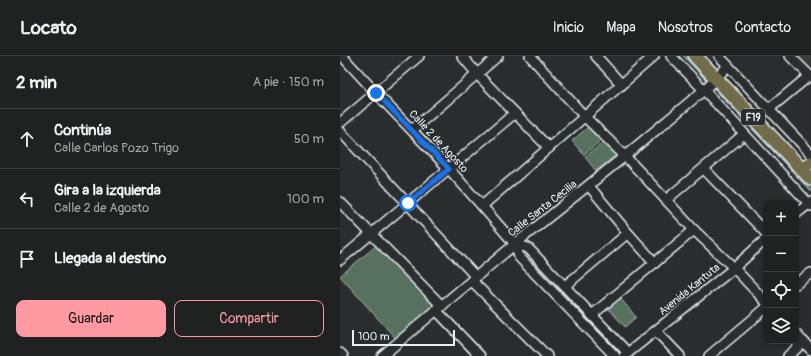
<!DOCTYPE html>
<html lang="es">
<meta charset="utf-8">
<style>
:root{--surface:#202222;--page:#282a2a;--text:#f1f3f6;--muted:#a2a4a5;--line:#3d3f40;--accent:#ff9aa2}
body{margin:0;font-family:Pangolin,sans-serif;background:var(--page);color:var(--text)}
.controls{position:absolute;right:12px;bottom:12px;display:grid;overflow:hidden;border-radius:8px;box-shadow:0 2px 6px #0003}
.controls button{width:36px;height:36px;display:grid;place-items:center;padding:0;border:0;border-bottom:1px solid var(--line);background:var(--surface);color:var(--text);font:20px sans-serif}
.scale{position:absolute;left:12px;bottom:10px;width:103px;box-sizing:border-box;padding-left:4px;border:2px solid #e8f1f8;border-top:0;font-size:11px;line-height:14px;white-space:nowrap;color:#e8f1f8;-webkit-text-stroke:3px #2a2d2e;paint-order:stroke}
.stop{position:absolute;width:12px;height:12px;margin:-9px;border:3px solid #1a73e8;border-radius:50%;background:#fff}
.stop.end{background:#1a73e8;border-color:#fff;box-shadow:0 1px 4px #0008}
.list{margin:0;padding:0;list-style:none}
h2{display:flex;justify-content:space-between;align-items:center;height:52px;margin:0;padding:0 16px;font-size:17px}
h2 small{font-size:13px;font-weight:400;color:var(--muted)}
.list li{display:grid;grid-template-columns:26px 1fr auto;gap:12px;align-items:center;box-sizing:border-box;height:60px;padding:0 16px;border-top:1px solid var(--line)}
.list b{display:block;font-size:15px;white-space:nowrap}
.list p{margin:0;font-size:13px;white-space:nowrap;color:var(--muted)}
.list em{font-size:13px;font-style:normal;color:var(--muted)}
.actions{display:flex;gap:8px;padding:12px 16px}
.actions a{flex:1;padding:9px 0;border:1px solid var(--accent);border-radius:8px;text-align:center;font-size:14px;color:var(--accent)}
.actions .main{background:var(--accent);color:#111}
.icon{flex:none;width:22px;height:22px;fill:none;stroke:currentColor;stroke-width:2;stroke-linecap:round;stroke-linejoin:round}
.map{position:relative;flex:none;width:471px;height:300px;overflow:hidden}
header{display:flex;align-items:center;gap:24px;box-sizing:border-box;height:56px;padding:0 20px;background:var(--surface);border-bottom:1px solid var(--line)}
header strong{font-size:19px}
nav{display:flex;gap:22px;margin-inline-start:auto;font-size:14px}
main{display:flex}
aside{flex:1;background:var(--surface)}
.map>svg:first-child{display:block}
.built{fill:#403c3c}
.green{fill:#58715f;stroke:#a0b1ac}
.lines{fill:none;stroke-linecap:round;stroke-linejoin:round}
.stream{stroke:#879da2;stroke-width:2}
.minor-casing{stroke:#e8f1f8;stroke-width:12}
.major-casing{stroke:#e8f1f8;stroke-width:14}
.highway-casing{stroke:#e8f1f8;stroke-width:16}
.minor{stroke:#2a2d2e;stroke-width:9}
.major{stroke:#726c4b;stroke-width:11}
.highway{stroke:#726c4b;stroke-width:13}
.route{stroke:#1a73e8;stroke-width:5}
.labels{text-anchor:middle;stroke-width:3;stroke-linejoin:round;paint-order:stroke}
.shield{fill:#2a2d2e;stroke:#afb6bb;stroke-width:1}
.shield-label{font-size:10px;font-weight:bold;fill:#e8f1f8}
.street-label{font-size:11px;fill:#e8f1f8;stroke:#2a2d2e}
</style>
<header>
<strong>Locato</strong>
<nav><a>Inicio</a><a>Mapa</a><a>Nosotros</a><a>Contacto</a></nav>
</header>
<main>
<aside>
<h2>2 min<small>A pie · 150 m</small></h2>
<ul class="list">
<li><svg class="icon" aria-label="ahead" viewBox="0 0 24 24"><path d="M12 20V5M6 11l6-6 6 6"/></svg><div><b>Continúa</b><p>Calle Carlos Pozo Trigo</p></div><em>50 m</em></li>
<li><svg class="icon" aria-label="left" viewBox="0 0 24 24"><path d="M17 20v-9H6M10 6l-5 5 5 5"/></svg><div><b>Gira a la izquierda</b><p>Calle 2 de Agosto</p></div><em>100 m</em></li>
<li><svg class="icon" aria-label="arrive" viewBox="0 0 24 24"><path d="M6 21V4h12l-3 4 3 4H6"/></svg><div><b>Llegada al destino</b></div></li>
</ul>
<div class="actions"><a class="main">Guardar</a><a>Compartir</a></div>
</aside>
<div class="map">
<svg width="471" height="300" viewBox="0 0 471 300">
<rect width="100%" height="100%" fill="#2a2d2e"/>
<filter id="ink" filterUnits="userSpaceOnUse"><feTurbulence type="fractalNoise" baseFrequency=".025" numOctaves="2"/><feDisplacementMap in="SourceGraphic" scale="8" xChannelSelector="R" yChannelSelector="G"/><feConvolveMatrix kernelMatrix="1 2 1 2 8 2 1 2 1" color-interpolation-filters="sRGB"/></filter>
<g filter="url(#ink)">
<path class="built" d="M458 0H471V14Z"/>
<g class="green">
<path d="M248 71 260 85 244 99 232 85Z"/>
<path d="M265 85 276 99 256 115 245 101Z"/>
<path d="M38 188 95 250 57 284 0 220Z"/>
<path d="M280 242 296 261 285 271 268 252Z"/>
</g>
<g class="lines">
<g class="stream">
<path d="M344 0 366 24"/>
<path d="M374 32 471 135"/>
</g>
<g class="minor-casing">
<g id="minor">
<path d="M2 0 36 37 109 113 142 150 175 188 179 201 275 300"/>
<path d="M122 0 137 18 209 92"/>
<path d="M190 0 245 61 285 100 354 174 394 212 426 246"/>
<path d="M256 0 282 29"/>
<path d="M331 0 364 34 471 150"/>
<path d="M379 0 471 98"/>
<path d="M450 0 471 21"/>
<path d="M429 53 469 20"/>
<path d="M0 67 79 0"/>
<path d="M72 74 158 0"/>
<path d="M0 75 136 221"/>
<path d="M364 113 426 177"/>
<path d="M249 130 288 177 315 207"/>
<path d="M326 144 404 78"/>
<path d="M0 146 102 250"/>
<path d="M142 150 314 0"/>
<path d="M456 158 471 146"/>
<path d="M175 188 188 192 288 297"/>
<path d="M0 204 175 57"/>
<path d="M132 225 207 300"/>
<path d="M456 228 471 217"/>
<path d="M225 230 288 177"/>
<path d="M96 254 140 300"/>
<path d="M252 259 354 174"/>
<path d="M316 275 340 300"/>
<path d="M456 278 471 294"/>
<path d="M0 297 3 300"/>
<path d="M42 300 175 188 285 100 364 34 388 10"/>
<path d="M284 300 394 212 426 183"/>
<path d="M369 300 426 252"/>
<path d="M448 300 464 286"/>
</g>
</g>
<g class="major-casing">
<path id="major" d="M462 114 471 106"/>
</g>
<g class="highway-casing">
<path id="highway" d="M355 0 471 123"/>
</g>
<use href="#minor" class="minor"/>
<use href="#major" class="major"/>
<use href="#highway" class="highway"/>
</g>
</g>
<g class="lines" filter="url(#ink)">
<path class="route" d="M36 37 109 113 68 147"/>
</g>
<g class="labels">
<rect class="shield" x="401" y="53" width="24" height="16" rx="3"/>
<g class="shield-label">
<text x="413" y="65">F19</text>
</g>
<g class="street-label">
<text transform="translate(99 85) rotate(47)" y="4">Calle 2 de Agosto</text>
<text transform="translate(202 152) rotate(-38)" y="4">Calle Santa Cecilia</text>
<text transform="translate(349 233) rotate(-39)" y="4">Avenida Kantuta</text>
</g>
</g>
</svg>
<div class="controls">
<button>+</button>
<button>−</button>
<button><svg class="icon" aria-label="locate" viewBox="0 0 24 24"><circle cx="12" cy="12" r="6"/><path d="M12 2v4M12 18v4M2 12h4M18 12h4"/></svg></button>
<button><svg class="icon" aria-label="layers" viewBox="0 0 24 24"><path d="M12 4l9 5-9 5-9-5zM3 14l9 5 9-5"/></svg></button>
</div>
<div class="scale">100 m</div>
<div class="stop" style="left:68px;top:147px"></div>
<div class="stop end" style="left:36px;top:37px"></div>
</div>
</main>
